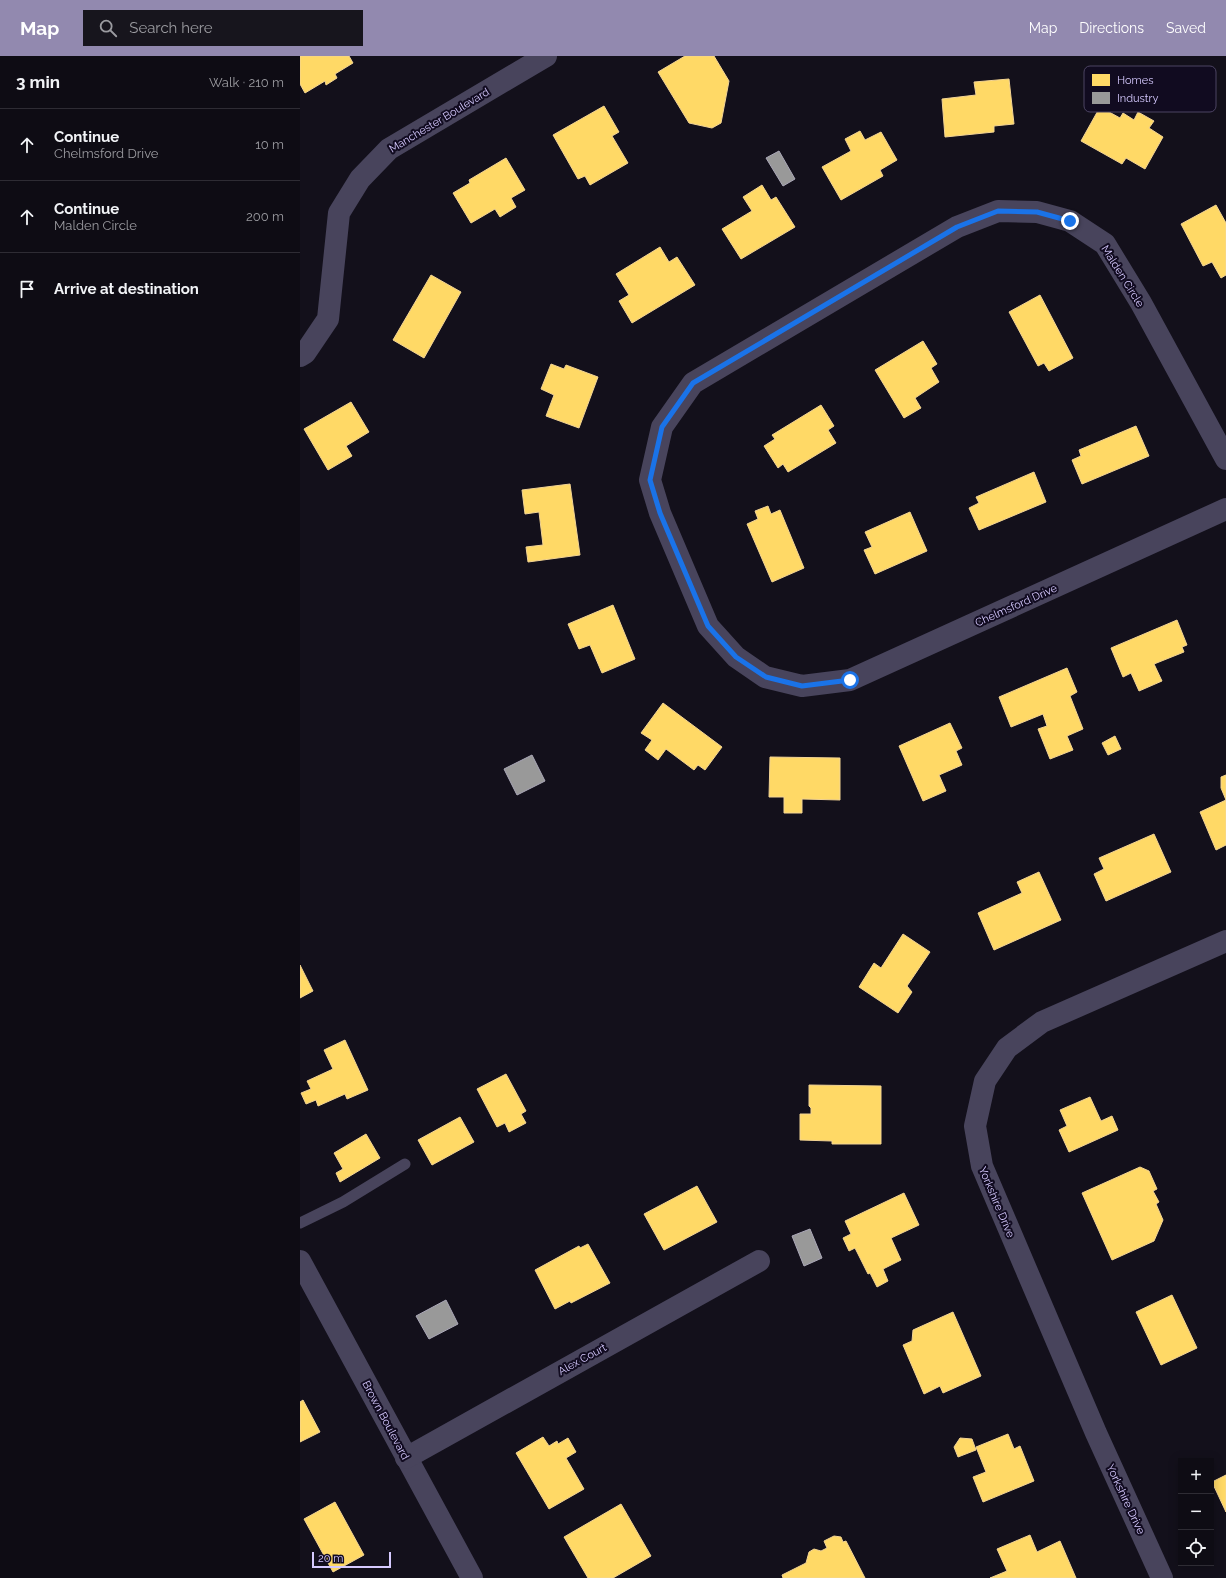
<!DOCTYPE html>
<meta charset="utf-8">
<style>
:root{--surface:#0e0c14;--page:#17151d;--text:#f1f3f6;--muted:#9b9ba0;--line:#2e2c34;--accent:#9289af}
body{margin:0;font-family:Raleway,sans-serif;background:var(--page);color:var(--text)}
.controls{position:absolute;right:12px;bottom:12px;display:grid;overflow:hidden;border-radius:0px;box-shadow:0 2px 10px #0003}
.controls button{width:36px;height:36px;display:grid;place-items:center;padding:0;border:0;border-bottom:1px solid var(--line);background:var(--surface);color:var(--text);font:20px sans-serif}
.scale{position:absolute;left:12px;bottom:10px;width:79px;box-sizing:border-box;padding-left:4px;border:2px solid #d6caff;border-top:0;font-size:11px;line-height:14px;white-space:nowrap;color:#d6caff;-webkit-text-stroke:3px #110b20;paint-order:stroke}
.stop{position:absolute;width:12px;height:12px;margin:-9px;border:3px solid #1a73e8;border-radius:50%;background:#fff}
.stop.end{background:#1a73e8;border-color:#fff;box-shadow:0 1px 4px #0008}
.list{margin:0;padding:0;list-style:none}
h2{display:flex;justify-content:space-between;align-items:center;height:52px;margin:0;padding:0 16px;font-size:17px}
h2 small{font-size:13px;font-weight:400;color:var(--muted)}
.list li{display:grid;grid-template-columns:26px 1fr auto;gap:12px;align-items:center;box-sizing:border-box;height:72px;padding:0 16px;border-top:1px solid var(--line)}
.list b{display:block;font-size:15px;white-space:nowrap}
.list p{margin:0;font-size:13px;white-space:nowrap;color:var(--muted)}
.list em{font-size:13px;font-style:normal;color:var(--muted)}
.icon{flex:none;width:22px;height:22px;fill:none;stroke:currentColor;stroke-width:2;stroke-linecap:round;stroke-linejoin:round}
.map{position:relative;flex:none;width:926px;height:1522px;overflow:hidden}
header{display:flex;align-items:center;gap:24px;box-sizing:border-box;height:56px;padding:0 20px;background:var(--accent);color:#fff}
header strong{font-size:19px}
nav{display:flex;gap:22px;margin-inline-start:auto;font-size:14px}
.search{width:280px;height:36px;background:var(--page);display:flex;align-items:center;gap:10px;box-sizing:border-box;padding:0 14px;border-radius:0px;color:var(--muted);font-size:15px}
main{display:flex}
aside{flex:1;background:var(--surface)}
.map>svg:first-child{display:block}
.homes{fill:#ffd966;stroke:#f3d494}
.industry{fill:#999;stroke:#aba8b8}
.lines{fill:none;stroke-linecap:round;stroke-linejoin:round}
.service{stroke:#48445c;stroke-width:11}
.minor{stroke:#48445c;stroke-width:22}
.route{stroke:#1a73e8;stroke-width:5}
.labels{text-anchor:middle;stroke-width:4;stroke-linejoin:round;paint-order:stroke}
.street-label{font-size:11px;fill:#d6caff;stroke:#110b20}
.key{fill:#110b20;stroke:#4c4463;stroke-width:1}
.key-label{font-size:11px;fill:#d6caff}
</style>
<header>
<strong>Map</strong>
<div class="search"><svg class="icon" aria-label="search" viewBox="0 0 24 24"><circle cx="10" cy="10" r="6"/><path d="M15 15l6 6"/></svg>Search here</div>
<nav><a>Map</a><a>Directions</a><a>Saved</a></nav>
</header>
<main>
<aside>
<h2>3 min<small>Walk · 210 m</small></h2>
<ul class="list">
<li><svg class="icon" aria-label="ahead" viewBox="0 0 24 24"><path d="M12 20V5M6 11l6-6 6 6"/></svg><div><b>Continue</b><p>Chelmsford Drive</p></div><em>10 m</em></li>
<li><svg class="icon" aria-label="ahead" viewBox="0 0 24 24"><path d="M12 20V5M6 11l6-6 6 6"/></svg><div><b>Continue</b><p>Malden Circle</p></div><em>200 m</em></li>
<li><svg class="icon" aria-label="arrive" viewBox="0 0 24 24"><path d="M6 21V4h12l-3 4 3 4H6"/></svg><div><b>Arrive at destination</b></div></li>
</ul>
</aside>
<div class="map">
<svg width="926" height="1522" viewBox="0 0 926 1522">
<rect width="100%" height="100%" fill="#13101b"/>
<g class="homes">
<path d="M0 0H49L53 7 35 18 37 22 26 29 25 25 5 37 0 28Z"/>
<path d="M385 0H414L429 25 421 67 412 72 389 67 358 16Z"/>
<path d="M709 23 714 68 694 70V76L645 81 642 43 676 39 674 26Z"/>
<path d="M304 50 319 76 312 80 328 107 290 129 285 120 278 123 253 79Z"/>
<path d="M800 51 820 62 823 57 834 64 838 56 854 65 849 72 863 81 845 113 826 102 822 108 781 85Z"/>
<path d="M560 75 565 84 581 76 597 104 580 114 583 120 541 144 522 111 551 95 545 83Z"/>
<path d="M206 102 225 134 211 142 216 151 200 161 195 153 171 167 153 137 170 127 169 124Z"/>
<path d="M462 129 471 144 476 141 495 171 441 203 422 173 452 155 443 141Z"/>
<path d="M916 149 926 167V219L921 222 912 206 903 210 881 168Z"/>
<path d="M360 191 369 206 377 201 395 229 332 267 319 245 329 239 316 218Z"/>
<path d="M131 219 161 236 124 302 93 284Z"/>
<path d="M740 239 773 302 749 315 744 307 738 310 709 256Z"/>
<path d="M623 285 637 308 631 312 639 326 615 342 621 352 604 362 575 314Z"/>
<path d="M251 308 264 313 266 309 298 321 279 372 246 360 254 339 241 333Z"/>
<path d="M51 346 69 376 46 390 52 400 28 414 4 373Z"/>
<path d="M521 349 534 370 528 374 536 387 488 416 483 408 478 412 464 390 475 383 472 379Z"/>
<path d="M836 370 849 400 782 428 772 404 781 400 779 394Z"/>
<path d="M734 416 746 446 679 474 669 452 679 447 676 441Z"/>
<path d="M270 428 280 499 228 506 226 491 243 489 239 456 225 458 222 434Z"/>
<path d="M468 450 471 458 480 454 504 512 472 526 447 468 458 463 455 455Z"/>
<path d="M610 456 627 495 575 518 564 494 572 491 565 476Z"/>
<path d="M313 549 335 603 302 617 290 589 279 593 268 568Z"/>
<path d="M877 564 887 589 882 591 884 596 854 608 862 625 839 635 831 617 823 621 811 592Z"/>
<path d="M767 612 777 636 770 640 783 673 767 680 773 694 750 703 738 673 747 670 743 658 711 671 699 641Z"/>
<path d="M363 647 422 691 405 714 398 709 394 714 366 693 358 704 345 694 352 684 341 677Z"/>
<path d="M650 667 662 692 656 695 662 709 639 719 646 735 623 745 599 690Z"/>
<path d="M815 680 821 693 808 699 802 687Z"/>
<path d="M470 701 540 702V744L502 743V757H484V741H469Z"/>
<path d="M926 719V789L916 794 900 756 926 744 921 732V721Z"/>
<path d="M854 778 871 816 806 845 794 818 804 813 799 802Z"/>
<path d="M739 816 761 864 694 894 678 857 722 837 717 826Z"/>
<path d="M603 878 630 896 607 930 612 936 598 957 559 931 574 907 581 912Z"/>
<path d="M0 909 13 935 0 942Z"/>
<path d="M45 984 68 1034 47 1043 45 1038 18 1050 16 1044 6 1048 1 1037 11 1033 7 1025 33 1013 24 994Z"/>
<path d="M206 1018 226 1055 221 1058 226 1067 209 1076 205 1067 197 1071 177 1033Z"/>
<path d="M509 1029 581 1030V1088H532V1085L500 1084V1058H511V1052L509 1050Z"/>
<path d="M790 1041 801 1065 812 1060 818 1074 769 1096 759 1074 767 1070 760 1054Z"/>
<path d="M160 1061 174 1086 132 1109 118 1084Z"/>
<path d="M66 1078 80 1102 40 1126 36 1117 43 1113 34 1097Z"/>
<path d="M840 1111 849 1115 857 1133 853 1135 859 1146 856 1148 863 1164 854 1185 812 1204 782 1137Z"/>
<path d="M397 1130 417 1166 364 1194 344 1158Z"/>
<path d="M604 1137 619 1169 591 1182 601 1204 583 1213 588 1225 577 1231 570 1217 568 1218 555 1192 549 1195 543 1182 551 1178 545 1165Z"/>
<path d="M288 1188 310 1227 271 1247 270 1245 255 1253 235 1214 279 1190 280 1192Z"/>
<path d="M872 1239 897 1292 861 1309 836 1256Z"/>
<path d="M653 1256 681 1320 643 1337 640 1330 624 1338 603 1289 612 1285 613 1274Z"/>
<path d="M3 1344 20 1376 0 1386V1346Z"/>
<path d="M708 1378 714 1393 720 1390 734 1425 683 1446 673 1421 686 1416 676 1391Z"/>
<path d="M243 1381 249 1390 257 1385 258 1388 268 1382 276 1396 266 1402 284 1433 249 1453 216 1397Z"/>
<path d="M660 1382 672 1383 676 1394 658 1401 654 1391Z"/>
<path d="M926 1419V1456L912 1426Z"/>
<path d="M35 1446 64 1499 33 1516 4 1463Z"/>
<path d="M321 1448 351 1500 313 1522H288L264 1481Z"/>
<path d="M730 1479 737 1496 760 1485 776 1522H690L707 1515 697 1493Z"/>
<path d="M534 1480 541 1481 543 1486 546 1485 565 1522H483L482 1519 506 1507 509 1496 514 1493 521 1495 527 1492 524 1485Z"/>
</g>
<g class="industry">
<path d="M479 95 495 123 483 130 466 102Z"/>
<path d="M232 699 245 725 217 739 204 713Z"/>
<path d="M510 1173 522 1202 504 1210 492 1180Z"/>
<path d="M146 1244 158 1268 129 1283 116 1260Z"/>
</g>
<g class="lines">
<path class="service" d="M0 1167 43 1146 105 1108"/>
<g class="minor">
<path d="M0 300 5 297 28 263 39 157 60 123 89 93 246 0"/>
<path d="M926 403 841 247 805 188 770 165 737 156 698 155 657 171 393 327 362 371 350 424 360 457 408 570 436 601 465 621 502 630 550 624 926 453"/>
<path d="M0 1205 172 1522"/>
<path d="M106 1402 459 1205"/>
<path d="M862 1522 796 1377 682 1110 675 1070 685 1025 707 992 742 966 926 885"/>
</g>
</g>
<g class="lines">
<path class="route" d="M550 624 502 630 466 621 436 601 408 570 360 457 350 424 362 371 393 327 657 171 698 155 737 156 770 165"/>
</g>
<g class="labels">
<g class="street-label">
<text transform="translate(139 64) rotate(-31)" y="4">Manchester Boulevard</text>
<text transform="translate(823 220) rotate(58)" y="4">Malden Circle</text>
<text transform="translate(716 549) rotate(-24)" y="4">Chelmsford Drive</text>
<text transform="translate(697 1146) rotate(67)" y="4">Yorkshire Drive</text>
<text transform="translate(282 1303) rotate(-29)" y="4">Alex Court</text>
<text transform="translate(86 1364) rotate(62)" y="4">Brown Boulevard</text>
<text transform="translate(826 1443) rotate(65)" y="4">Yorkshire Drive</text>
</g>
</g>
<rect x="784" y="10" width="132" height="46" rx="6" class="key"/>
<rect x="792" y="18" width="18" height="12" fill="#ffd966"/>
<rect x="792" y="36" width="18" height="12" fill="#999"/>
<g class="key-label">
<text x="817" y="28">Homes</text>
<text x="817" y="46">Industry</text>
</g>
</svg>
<div class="controls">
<button>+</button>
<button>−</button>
<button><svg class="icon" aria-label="locate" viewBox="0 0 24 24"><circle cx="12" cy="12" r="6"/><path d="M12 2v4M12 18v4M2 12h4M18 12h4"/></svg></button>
</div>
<div class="scale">20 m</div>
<div class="stop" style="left:550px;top:624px"></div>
<div class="stop end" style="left:770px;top:165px"></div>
</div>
</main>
